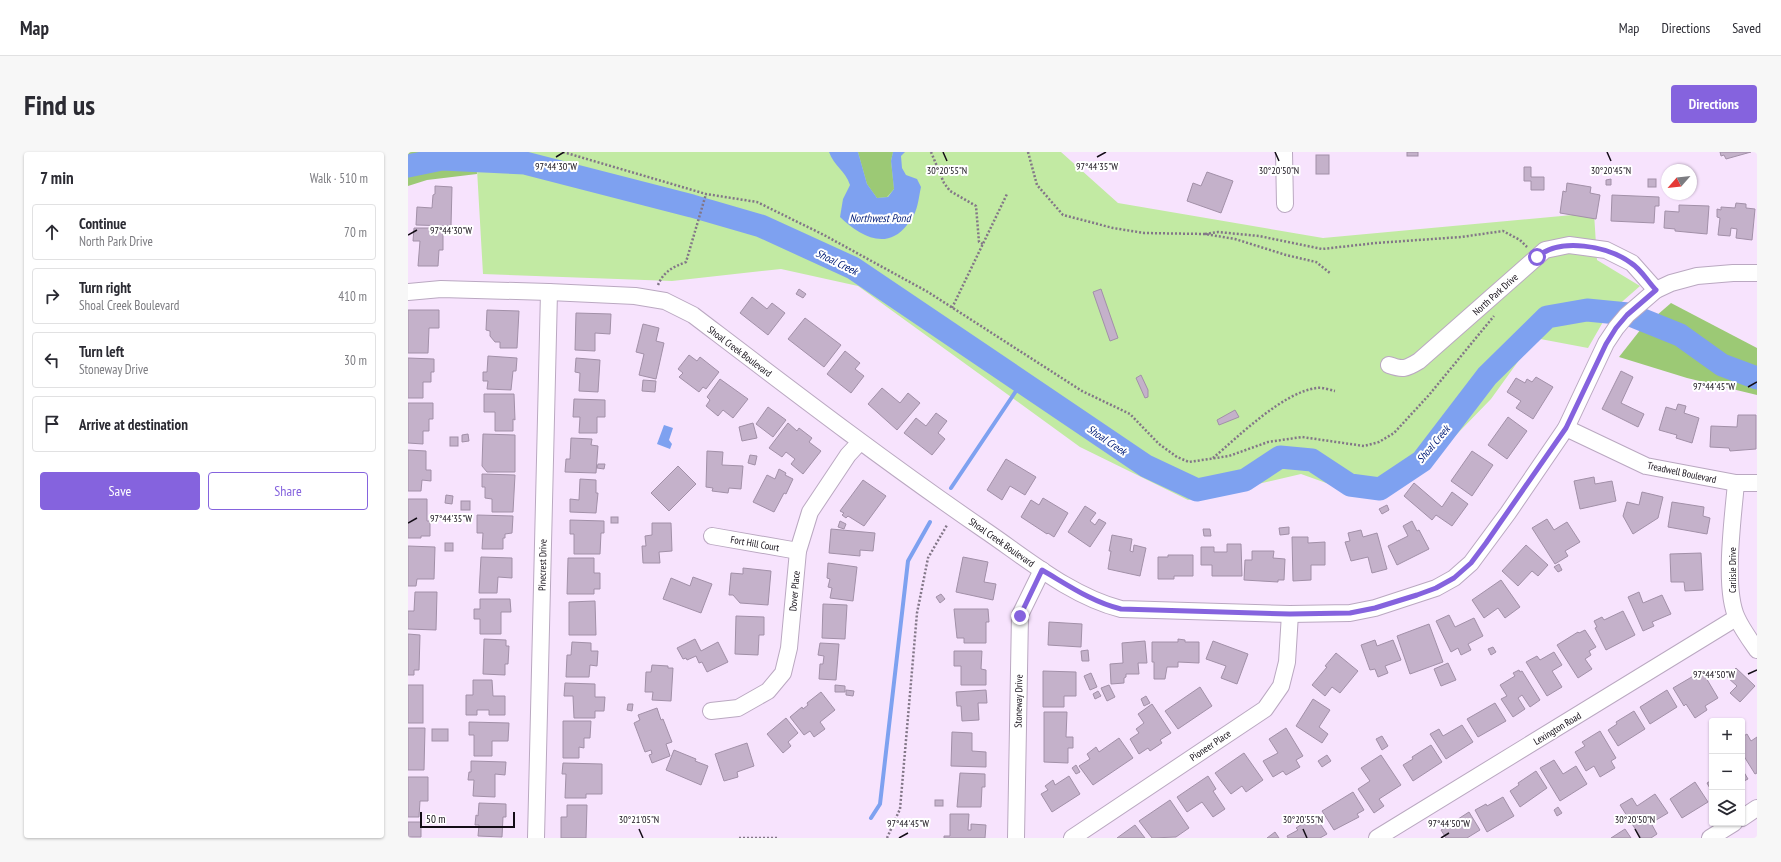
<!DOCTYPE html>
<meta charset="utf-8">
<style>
:root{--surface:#fff;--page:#f7f7f7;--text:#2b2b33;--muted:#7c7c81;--line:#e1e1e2;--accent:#8563de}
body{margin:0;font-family:"PT Sans Narrow",sans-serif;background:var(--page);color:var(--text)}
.controls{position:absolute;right:12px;bottom:12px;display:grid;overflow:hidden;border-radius:4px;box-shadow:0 1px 3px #0004}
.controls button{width:36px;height:36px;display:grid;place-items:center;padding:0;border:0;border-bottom:1px solid var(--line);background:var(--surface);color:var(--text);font:20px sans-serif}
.compass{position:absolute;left:1253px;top:12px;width:36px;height:36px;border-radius:50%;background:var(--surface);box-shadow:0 1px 3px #0004;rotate:242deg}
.scale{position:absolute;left:12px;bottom:10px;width:95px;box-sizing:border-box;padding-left:4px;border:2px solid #130d16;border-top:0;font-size:11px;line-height:14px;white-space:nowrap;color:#130d16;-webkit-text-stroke:3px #fff;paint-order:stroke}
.stop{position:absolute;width:12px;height:12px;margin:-9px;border:3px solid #8563de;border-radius:50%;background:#fff}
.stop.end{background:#8563de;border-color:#fff;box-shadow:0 1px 4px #0008}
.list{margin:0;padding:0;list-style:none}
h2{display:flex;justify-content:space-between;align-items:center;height:52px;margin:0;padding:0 16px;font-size:17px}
h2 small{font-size:13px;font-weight:400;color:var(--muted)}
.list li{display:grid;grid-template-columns:26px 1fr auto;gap:12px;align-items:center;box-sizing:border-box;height:56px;margin:0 8px 8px;padding:0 8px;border:1px solid var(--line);border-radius:4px}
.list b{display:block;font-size:15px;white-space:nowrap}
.list p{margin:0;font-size:13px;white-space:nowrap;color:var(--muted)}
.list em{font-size:13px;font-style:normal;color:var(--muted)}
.actions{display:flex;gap:8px;padding:12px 16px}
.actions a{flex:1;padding:9px 0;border:1px solid var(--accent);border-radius:4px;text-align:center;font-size:14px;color:var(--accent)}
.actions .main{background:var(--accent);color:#fff}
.icon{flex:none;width:22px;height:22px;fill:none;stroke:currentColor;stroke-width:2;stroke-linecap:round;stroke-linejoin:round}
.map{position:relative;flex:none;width:1349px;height:686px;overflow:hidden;border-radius:4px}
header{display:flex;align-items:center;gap:24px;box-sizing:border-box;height:56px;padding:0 20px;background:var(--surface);border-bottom:1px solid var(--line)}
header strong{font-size:19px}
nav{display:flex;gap:22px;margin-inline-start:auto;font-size:14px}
.intro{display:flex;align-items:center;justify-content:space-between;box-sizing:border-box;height:96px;padding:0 24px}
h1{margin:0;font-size:28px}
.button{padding:10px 18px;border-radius:4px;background:var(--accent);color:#fff;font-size:14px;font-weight:700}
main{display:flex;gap:24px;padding:0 24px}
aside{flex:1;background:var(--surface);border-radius:4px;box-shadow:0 1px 3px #0004}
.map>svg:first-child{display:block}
.green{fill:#c2eaa3}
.forest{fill:#9cc975}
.water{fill:#7ea1f0}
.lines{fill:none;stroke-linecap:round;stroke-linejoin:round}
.stream{stroke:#7ea1f0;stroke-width:4}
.river{stroke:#7ea1f0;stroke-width:23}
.building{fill:#c4b1ca;stroke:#a290a8}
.minor-casing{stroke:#baa8c1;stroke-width:18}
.path{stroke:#827687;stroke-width:2.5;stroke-dasharray:2 2;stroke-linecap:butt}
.minor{stroke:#fff;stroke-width:16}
.route{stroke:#8563de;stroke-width:5}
.ticks{fill:none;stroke:#130d16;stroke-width:1.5}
.labels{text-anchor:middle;stroke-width:4;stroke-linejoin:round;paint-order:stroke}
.street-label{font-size:10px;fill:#130d16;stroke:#fff}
.water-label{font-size:11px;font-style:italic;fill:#08227b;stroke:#fff}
.ticks-label{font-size:10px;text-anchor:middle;fill:#130d16;stroke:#fff;stroke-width:4;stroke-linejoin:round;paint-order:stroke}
</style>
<header>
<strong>Map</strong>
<nav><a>Map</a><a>Directions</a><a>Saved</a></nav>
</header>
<div class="intro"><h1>Find us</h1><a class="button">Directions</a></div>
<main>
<aside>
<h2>7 min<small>Walk · 510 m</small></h2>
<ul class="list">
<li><svg class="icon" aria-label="ahead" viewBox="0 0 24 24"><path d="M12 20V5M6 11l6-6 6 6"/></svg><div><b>Continue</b><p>North Park Drive</p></div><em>70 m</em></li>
<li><svg class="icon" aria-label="right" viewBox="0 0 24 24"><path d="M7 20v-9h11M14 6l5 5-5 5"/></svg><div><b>Turn right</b><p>Shoal Creek Boulevard</p></div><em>410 m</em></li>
<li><svg class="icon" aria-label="left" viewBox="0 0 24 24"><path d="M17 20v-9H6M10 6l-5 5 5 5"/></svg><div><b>Turn left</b><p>Stoneway Drive</p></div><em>30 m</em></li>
<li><svg class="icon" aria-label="arrive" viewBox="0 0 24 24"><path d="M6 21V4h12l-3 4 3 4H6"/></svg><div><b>Arrive at destination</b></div></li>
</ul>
<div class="actions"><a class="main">Save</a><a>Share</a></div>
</aside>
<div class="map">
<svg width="1349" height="686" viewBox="0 0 1349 686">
<rect width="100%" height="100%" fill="#f7e3fd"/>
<path class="green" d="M68 0H653L710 51 915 86 1186 61 1189 108 1232 134 1199 163 1180 196 1127 186 1083 247 1014 318 960 346 893 322 780 348 672 295 450 134 373 117 264 129 75 122Z"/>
<g class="forest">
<path d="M0 0H68L69 22 19 28 0 34Z"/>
<path d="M450 0H485L483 9 486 37 479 45 469 46 459 32Z"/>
<path d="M1263 151 1349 196V243L1279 226 1211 205 1233 177Z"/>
</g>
<g class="water">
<path d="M421 0H450L459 32 469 46 480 45 486 37 483 9 485 0H497L493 4 494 16 498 23 509 27 513 35C511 44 510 55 506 63 504 67 501 70 499 73 478 100 451 83 432 65L435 47 442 33C437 18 426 14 421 0Z"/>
<path d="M256 273 265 276 261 288 264 292 262 297 249 292Z"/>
</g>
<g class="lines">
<g class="stream">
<path d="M543 336 614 230"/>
<path d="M463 666 472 652 500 409 522 370"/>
</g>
<path class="river" d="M0 14 34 7 117 11 284 54 353 74 445 116 738 314 789 338 837 328 872 305 904 308 942 333 972 337 1014 309 1079 224 1139 165 1179 158 1220 162 1272 183 1314 213 1349 226"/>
</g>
<g class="building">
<rect x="999" y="0" width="11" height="4"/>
<path d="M1312 0H1343L1318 7 1316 3 1313 4Z"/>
<rect x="908" y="3" width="13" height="19"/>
<path d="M1116 15H1123V25H1136V38H1123V29H1116Z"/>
<path d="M799 20 825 29 813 61 779 49 785 31 793 34Z"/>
<path d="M1203 27V33H1198V28Z"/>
<rect x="1240" y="27" width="8" height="8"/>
<path d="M1159 31 1183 35 1182 41 1192 43 1188 67 1152 61 1155 39 1158 40Z"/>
<path d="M27 34 44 35 43 74 8 73 9 55 24 56 25 43 27 42Z"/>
<path d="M1204 43 1251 45V54H1247L1246 71 1203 69Z"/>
<path d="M1328 51 1338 52V56L1347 57 1344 88 1328 86 1329 77 1323 76 1322 84 1310 83 1312 66 1309 65V57L1313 58V55L1327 56Z"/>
<path d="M1271 53 1301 54 1299 82 1267 79V77L1256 76 1257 59 1271 60Z"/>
<path d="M6 76H35V98H31L30 114H10L12 89H5Z"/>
<path d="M391 137 398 142 395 146 388 142Z"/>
<path d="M693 137 710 186 702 189 685 140Z"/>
<path d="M344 145 359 157 364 151 377 161 360 183 332 161Z"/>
<path d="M0 158H31V176H21L20 201H0Z"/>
<path d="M79 158 111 159 109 196H92V190H87L82 184V179L78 178Z"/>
<path d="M168 161 203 162 202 182 187 181V199L167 198Z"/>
<path d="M397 166 433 193 416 215 380 187Z"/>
<path d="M235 172 251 176 248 189 256 191 248 227 231 223 236 202 228 200Z"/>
<path d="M437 199 452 211 447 217 456 224 443 241 419 222Z"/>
<path d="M281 203 289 209 292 205 311 220 298 237 295 235 291 240 271 225 275 221 270 217Z"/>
<path d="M80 204 109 206 108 219H105L103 238 79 237 80 229H75V220H79Z"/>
<path d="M0 206 26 207V220H23V230H15V246H0Z"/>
<path d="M168 206 192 208 190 240 171 239 172 221 167 220Z"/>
<path d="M1213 219 1225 225 1213 251 1236 262 1230 275 1194 257Z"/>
<path d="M733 223 740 238V245L737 246 728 226Z"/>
<path d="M1128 225 1145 235 1125 267 1108 256 1113 249 1099 240 1108 226 1117 231 1119 227 1124 230Z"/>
<path d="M312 227 340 247 325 266 315 258 310 264 298 254 302 248 299 245Z"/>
<path d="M235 228 248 229 247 240 234 239Z"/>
<path d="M474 236 492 251 500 241 512 251 489 278 460 252Z"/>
<path d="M76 242H106L107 268 105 267V279H87V260H76Z"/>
<path d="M166 247 197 248V265H189V281H171L172 265H165Z"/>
<path d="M0 251H25V267H21V279H15V292L0 291Z"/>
<path d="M1270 252 1278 254 1276 261 1291 266 1284 291 1268 286 1269 283 1251 278 1258 255 1268 258Z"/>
<path d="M360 255 378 268 365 285 348 272Z"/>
<path d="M827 258 831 265 811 273 809 268Z"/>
<path d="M528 261 539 269 530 281 537 287 524 303 496 281 508 266 518 274Z"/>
<path d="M1330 263H1348V297L1322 299 1321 296 1302 295 1303 274 1329 275Z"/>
<path d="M1100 265 1119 279 1099 307 1080 293Z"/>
<path d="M345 271 349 286 334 289 331 275Z"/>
<path d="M380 271 389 279 391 276 404 286 401 290 413 299 395 322 383 312 387 307 378 300 374 305 361 296Z"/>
<path d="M60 282 61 289 54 290V283Z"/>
<path d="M75 282 107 283V320H79L74 314Z"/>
<rect x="42" y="285" width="8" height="9"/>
<path d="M163 286 184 287 183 293 190 294 188 321 157 320 158 307H162Z"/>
<path d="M0 298 18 299V318H23V329L14 328 13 339H0Z"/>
<path d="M299 299 315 300 314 313 335 314 333 337 321 336 320 341 304 339 305 336 298 335Z"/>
<path d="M1064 299 1085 313 1064 344 1043 329Z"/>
<path d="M342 303 349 304 347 313 340 311Z"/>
<path d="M598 307 628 325 617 343 602 334 594 348 579 338Z"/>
<path d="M190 312H197L196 317 189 316Z"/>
<path d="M270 314 288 332 261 359 243 341Z"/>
<path d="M371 317 378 321 377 323 385 327 378 342 376 341 366 360 345 350 359 323 367 327Z"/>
<path d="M74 322 107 323 105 360H84V347L77 346V335H74Z"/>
<path d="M1186 325 1187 332 1204 329 1208 349 1172 357 1166 329Z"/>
<path d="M172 327 188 328V341H190L188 361 162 360V347L171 348Z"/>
<path d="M455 328 478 344 456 374 440 364 438 366 434 363 436 361 432 359Z"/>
<path d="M1006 331 1034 355 1044 340 1060 352 1044 374 1028 363 1024 368 996 344Z"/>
<path d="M1234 340 1255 345 1250 366 1225 382 1215 364 1219 350 1231 353Z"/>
<path d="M38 343 45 344 44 352 37 351Z"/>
<path d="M635 346 660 361 646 385 640 381 639 382 613 365 623 348 631 353Z"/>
<path d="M0 347H19V369H22V384H13V386H0Z"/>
<rect x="53" y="349" width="9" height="9"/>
<path d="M1264 350 1296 355 1295 364 1302 366 1299 382 1260 375Z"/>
<path d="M979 353 981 358 974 362 971 357Z"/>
<path d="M677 354 688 361 682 369 687 373 691 367 698 371 682 395 660 380Z"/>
<path d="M69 363 105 364 104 381 97 382V386H95V397H74L75 381H69Z"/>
<rect x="203" y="365" width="7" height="6"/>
<path d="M1139 367 1146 378 1159 370 1172 390 1157 399 1160 404 1147 412 1124 376Z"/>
<path d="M162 368 196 369V381H193L192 402H166V382H162Z"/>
<path d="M432 369 438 372 436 377 430 375Z"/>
<path d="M1004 369 1009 379 1011 378 1021 397 989 413 980 394 1000 384 995 374Z"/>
<path d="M244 371H263L264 399 251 400 252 411H235L234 394H238L237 384 244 383Z"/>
<path d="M881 375V382L872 383 871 376Z"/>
<path d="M423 377 467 381 465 399 452 398V404L421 401Z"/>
<path d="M795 377H802L803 384H796Z"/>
<path d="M953 378 955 385 969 381 979 417 964 421 960 405 943 409 937 390 942 389 940 381Z"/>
<path d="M704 383 724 387 722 399 725 400 726 393 738 396 732 424 700 417 703 399H701Z"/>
<path d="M884 385H900V391L917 390V413H903V428L885 429Z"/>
<rect x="37" y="391" width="8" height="8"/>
<path d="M819 392H833L834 424H804V413H793V395H806V400H819Z"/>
<path d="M1118 393 1140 413 1130 424 1124 419 1110 434 1094 419Z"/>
<path d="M0 394 27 395 26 427H9L8 434H0Z"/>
<path d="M844 399H866L865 406 877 407 876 428H870V430L836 428 837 408H844Z"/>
<path d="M1293 401 1295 438 1277 439 1276 430H1263L1262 402Z"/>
<path d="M760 403H785V424H766V427H750V405H760Z"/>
<path d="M73 405 104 406V426L90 425 89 441H71Z"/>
<path d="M555 405 580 410 576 430 588 432 585 448 548 440Z"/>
<path d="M160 406H186V421H192V437H186V442H159Z"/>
<path d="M420 411 449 415 445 449 422 446 424 436 420 435 422 427 419 426Z"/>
<path d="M1151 412 1154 418 1150 420 1146 415Z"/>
<path d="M335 416 363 419 360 453 332 451 325 443H321L323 421 335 422Z"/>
<path d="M285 425 304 432 293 461 255 447 263 426 282 434Z"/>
<path d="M1093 428 1112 455 1097 466 1090 456 1076 466 1064 448Z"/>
<path d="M7 440H29L28 478 0 477V459H6Z"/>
<path d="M1231 440 1235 451 1254 443 1263 462 1244 470 1246 474 1235 479 1220 445Z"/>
<path d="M533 442 537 447 532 451 528 445Z"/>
<path d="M72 447H102L103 460H93V482H72V467H66V457H72Z"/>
<path d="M187 449 188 483H161V450Z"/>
<path d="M415 452 439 453 437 487 414 486Z"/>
<path d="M546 457H580L581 470H578V491H556V486H549Z"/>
<path d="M1215 459 1227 483 1198 498 1187 476 1189 475 1186 469 1194 465 1196 468Z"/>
<path d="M1041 463 1047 475 1066 466 1075 484 1060 492 1063 498 1053 503 1050 496 1043 500 1028 469Z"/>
<path d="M328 464 356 465V483H351L350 503 327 502Z"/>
<path d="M641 470 674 472 673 495 640 493Z"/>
<path d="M1021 472 1035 510 1002 522 989 484Z"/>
<path d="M1177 478 1188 495 1181 499 1183 503 1177 507 1184 517 1170 526 1149 493 1170 480 1171 481Z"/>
<path d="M0 482 12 483 11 518H6V523H0Z"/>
<path d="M76 487 98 488V494H101L100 512H97V523L75 522Z"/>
<path d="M287 487 293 499 310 490 320 510 299 520 294 510 291 511 288 504 279 508 278 506 275 507 269 496Z"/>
<path d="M770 487 777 488V490H791V511L770 510V515H759L757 527H746V510H744V490H770Z"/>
<path d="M967 488 969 494 985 488 993 508 977 514 980 521 970 525 967 517 962 518 953 493Z"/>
<path d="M737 489 739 511H730L731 522H718V525L716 526V531L703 532 702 512 715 511 714 491Z"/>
<path d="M805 489 840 502 829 532 813 526 818 514 798 507Z"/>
<path d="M164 490 183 491V499H190L189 514 182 513 181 525H158L159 503H163Z"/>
<path d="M412 491 431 492 428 528 411 527 412 512H415L416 504 410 503Z"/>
<path d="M1085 495 1088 500 1083 503 1080 497Z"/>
<path d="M680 498 681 509H674L673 499Z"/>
<path d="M546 499H574L573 517 578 518V533H553V514H546Z"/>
<path d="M1146 500 1154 513 1144 519 1154 535 1139 544 1118 510 1129 504 1132 508Z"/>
<path d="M928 501 950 519 932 541 924 535 917 544 904 533 919 515 917 514Z"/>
<path d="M1040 511 1048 528 1033 534 1026 517Z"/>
<path d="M244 513 260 514V516H265L263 549 244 548 245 540H237L238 520H243Z"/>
<path d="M1328 516 1347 534 1332 550 1322 541 1329 534 1319 525Z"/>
<path d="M1111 518 1112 520 1114 519 1132 548 1122 555 1114 543 1110 546 1117 557 1105 565 1093 547 1099 544 1092 533 1107 524 1105 521Z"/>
<path d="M635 519 668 520V544H656V555H635Z"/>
<path d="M1294 519 1310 546 1297 554 1299 558 1287 566 1278 552 1276 554 1265 536Z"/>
<path d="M683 521 689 535 682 538 676 524Z"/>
<path d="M65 528H84L85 544H97V563H81V558H69V563H58V543H65Z"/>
<path d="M157 531 187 532V545H197L196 559H187V566H166L165 544H156Z"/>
<rect x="0" y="533" width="15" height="38"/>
<path d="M427 533 437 534V540H427Z"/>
<path d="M701 533 707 545 699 549 693 536Z"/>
<path d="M792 535 804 554 770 577 757 559Z"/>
<path d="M438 538 446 539 445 544 438 543Z"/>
<path d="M578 538 579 551H570L571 568 554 569 553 554H549L548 540Z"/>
<path d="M1259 538 1269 555 1242 572 1232 555Z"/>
<path d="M690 539 693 544 687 547 685 542Z"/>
<path d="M413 540 427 558 412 570 417 577 406 585 402 579 396 583 382 565 394 555 395 557 400 553 399 551Z"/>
<path d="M738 544 742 551 736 554 733 547Z"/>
<path d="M905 547 922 558 911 575 920 582 914 591 888 574Z"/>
<path d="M1087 551 1098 569 1070 585 1059 567Z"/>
<path d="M220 552H225L224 559 219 558Z"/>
<path d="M744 552 763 581 752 588 754 591 742 599 740 596 731 602 722 587 731 581 728 577 736 571 730 562Z"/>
<path d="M249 556 253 568 255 567 264 590 258 592 262 604 244 611 241 603 244 602 243 598 237 600 226 571 232 568 230 563Z"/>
<path d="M1226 559 1237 577 1210 594 1200 578 1209 572 1208 570Z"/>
<path d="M636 560H659L658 585H665V596H660V611L636 610Z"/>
<path d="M378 566 390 581 380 590 383 594 375 601 359 582Z"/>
<path d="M155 569H183L182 586H176V596L171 595V606H155Z"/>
<path d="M61 570 101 571 100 589H84V604H66V583H61Z"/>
<path d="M1054 573 1065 590 1038 607 1022 582 1031 577 1035 584Z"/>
<path d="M0 576H17L16 618H0Z"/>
<path d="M878 576 895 604 888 608 892 615 878 623 875 619 865 625 855 609 870 601 861 587Z"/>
<rect x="24" y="577" width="16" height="12"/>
<path d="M1192 579 1208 606 1203 609 1207 616 1192 625 1186 614 1178 619 1167 600 1177 594 1174 590Z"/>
<path d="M544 580 564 581V599L578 600V615L543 614Z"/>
<path d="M1339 582 1343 589 1349 585V621L1347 622 1334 601V585Z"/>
<path d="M974 584 980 594 974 598 968 587Z"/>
<path d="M711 586 725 606 685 633 671 614 682 607 679 602 688 595 691 600Z"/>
<path d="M339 591 346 614 329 620 330 625 316 629 307 602Z"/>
<path d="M1023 593 1034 610 1005 629 995 613 1005 607 1004 605Z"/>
<path d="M266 598 288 607 287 609 300 614 293 633 258 618Z"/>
<path d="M836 601 855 628 838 640 834 634 823 642 807 621Z"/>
<path d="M919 603 923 609 914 615 910 609Z"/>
<path d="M973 603 993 633 971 647 976 654 966 661 950 637 962 629 953 616Z"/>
<path d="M1146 608 1155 622 1168 614 1179 632 1152 649 1132 616Z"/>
<path d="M63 609 98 610 97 623 87 622V645L65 644 66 628H60L61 620H63Z"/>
<path d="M155 611 194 612V642H178V646H157L158 622H154Z"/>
<path d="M668 613 672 620 668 622 664 616Z"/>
<path d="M1334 617 1340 627 1334 630Z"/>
<path d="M1128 619 1139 636 1112 655 1102 639 1111 633 1110 631Z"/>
<path d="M552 621 577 622V635H574L573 655H549Z"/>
<path d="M661 624 672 642 644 660 633 642 640 638 637 634 645 628 647 633Z"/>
<path d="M800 624 808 637 805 639 817 657 805 665 794 650 779 660 769 645Z"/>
<path d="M0 625H20V649H12L11 665H0Z"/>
<path d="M1304 628V640L1299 631Z"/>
<path d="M1287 630 1300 650 1274 666 1262 647Z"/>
<path d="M945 640 956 658 949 662 951 665 926 678 914 659Z"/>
<path d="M1247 642 1260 661 1243 671 1249 682 1243 686H1233L1212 653 1224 646 1229 654Z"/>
<path d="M1095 645 1106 664 1079 680 1067 658 1078 652 1079 654Z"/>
<rect x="527" y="648" width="8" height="6"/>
<path d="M762 648 781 676 768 685 744 686 731 669Z"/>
<path d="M71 651 98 652V665H95L94 685 70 684 71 673H67L68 663 70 664Z"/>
<path d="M159 653H179L178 686H153V665H159Z"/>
<path d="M1150 655 1154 661 1149 664 1146 658Z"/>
<path d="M1061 660 1072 678 1059 686H1038L1033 678Z"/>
<path d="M542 662H561L560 678H563V672L578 673 577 686H536V684H542Z"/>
<path d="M907 664 919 682 912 686H880L879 684 890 678 888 676Z"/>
<path d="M0 670H13V685H2L0 686Z"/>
<path d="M727 673 737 686H709Z"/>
<path d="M1217 677 1223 686H1203Z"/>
<path d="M867 680 871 686H859Z"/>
</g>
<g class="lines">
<g class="minor-casing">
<g id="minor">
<path d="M876 0 877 52"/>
<path d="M0 140 33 137 141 140 227 144 257 149 285 163C381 236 476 309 575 377 618 406 662 444 713 457L882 462 942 461 967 456 1028 436 1046 426 1063 411 1100 361 1158 276 1198 191 1208 176 1219 163 1248 138 1263 131 1289 124 1325 121H1349"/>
<path d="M981 213C995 218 998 217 1011 209L1137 98 1161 93 1198 98 1224 111 1248 138"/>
<path d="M1158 276 1238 314 1328 331H1349"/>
<path d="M1328 331C1325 366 1315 436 1329 466 1334 477 1342 488 1349 498"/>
<path d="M304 384 390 399"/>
<path d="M303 559 330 556 360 539 375 521 381 496 390 399 402 360 440 303 452 290"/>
<path d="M1334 666 1349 656"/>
<path d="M128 686 141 140"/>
<path d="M608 686 612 463 634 418"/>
<path d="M664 686 857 557 873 534 879 510 882 462"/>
<path d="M969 686 1328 466"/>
<path d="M1302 686 1326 671"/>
</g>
</g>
<g class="path">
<path d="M155 0 298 42 349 50 416 83 520 140 674 239 722 262 751 292 769 305 781 310 821 304 860 290 894 285 956 294 971 290 986 281 1021 243 1086 164"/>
<path d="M523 0 536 31 542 39 568 54 571 90 575 92"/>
<path d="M620 0 629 33 655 63 705 76 736 81 797 82 827 87 878 103 908 110 922 121"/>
<path d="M797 82 810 80 851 84 914 97 968 91 1053 85 1095 79 1112 88 1119 95"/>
<path d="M250 133C256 119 265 115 278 110L298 42"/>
<path d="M544 156 599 42"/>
<path d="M805 306C831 284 875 240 909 236 915 235 922 238 927 239"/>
<path d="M331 686H369"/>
<path d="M479 686 492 657 509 461 520 406 539 373"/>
</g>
<use href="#minor" class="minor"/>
</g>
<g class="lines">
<path class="route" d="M612 464 634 418C660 433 684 450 713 457L882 462 942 461 967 456 1009 443 1028 436 1046 426 1063 411 1078 391 1158 276 1198 192 1208 176 1219 163 1248 138C1240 130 1233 117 1223 111 1200 94 1152 85 1129 105"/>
</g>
<path class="ticks" d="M535 0 539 9M867 0 871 9M1199 0 1203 9M148 5 156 0M689 5 698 0M0 83 9 78M1340 235 1349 230M0 371 9 366M1340 522 1349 518M231 677 235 686M895 677 899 686M1227 677 1232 686M491 686 500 681M1033 686 1041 681"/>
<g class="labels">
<g class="street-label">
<text transform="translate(1087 142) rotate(-42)" y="4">North Park Drive</text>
<text transform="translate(332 199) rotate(37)" y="4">Shoal Creek Boulevard</text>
<text transform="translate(1274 320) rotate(12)" y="4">Treadwell Boulevard</text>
<text transform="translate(594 390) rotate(35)" y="4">Shoal Creek Boulevard</text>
<text transform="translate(347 391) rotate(10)" y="4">Fort Hill Court</text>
<text transform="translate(134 413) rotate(-89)" y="4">Pinecrest Drive</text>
<text transform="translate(1324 418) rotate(-90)" y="4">Carlisle Drive</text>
<text transform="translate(386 439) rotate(-85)" y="4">Dover Place</text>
<text transform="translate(610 549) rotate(-89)" y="4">Stoneway Drive</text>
<text transform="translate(1149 576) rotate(-31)" y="4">Lexington Road</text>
<text transform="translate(802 593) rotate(-34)" y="4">Pioneer Place</text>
</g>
<g class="water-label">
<text x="472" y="70">Northwest Pond</text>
<text transform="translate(429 110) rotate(26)" y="4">Shoal Creek</text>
<text transform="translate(699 288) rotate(34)" y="4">Shoal Creek</text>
<text transform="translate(1025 292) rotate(-50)" y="4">Shoal Creek</text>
</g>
</g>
<g class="ticks-label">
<text x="148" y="18">97°44'30"W</text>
<text x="689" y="18">97°44'35"W</text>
<text x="871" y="22">30°20'50"N</text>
<text x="1203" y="22">30°20'45"N</text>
<text x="539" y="22">30°20'55"N</text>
<text x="43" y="82">97°44'30"W</text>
<text x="1306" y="238">97°44'45"W</text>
<text x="43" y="370">97°44'35"W</text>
<text x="1306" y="526">97°44'50"W</text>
<text x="231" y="671">30°21'05"N</text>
<text x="895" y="671">30°20'55"N</text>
<text x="1227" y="671">30°20'50"N</text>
<text x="500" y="675">97°44'45"W</text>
<text x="1041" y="675">97°44'50"W</text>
</g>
</svg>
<div class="controls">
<button>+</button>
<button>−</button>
<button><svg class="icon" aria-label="layers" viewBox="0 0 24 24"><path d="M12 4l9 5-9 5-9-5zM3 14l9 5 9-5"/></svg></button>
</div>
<svg class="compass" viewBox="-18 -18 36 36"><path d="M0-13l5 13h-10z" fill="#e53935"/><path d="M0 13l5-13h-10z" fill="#7c7c81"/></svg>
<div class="scale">50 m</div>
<div class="stop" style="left:1129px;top:105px"></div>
<div class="stop end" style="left:612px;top:464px"></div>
</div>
</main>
